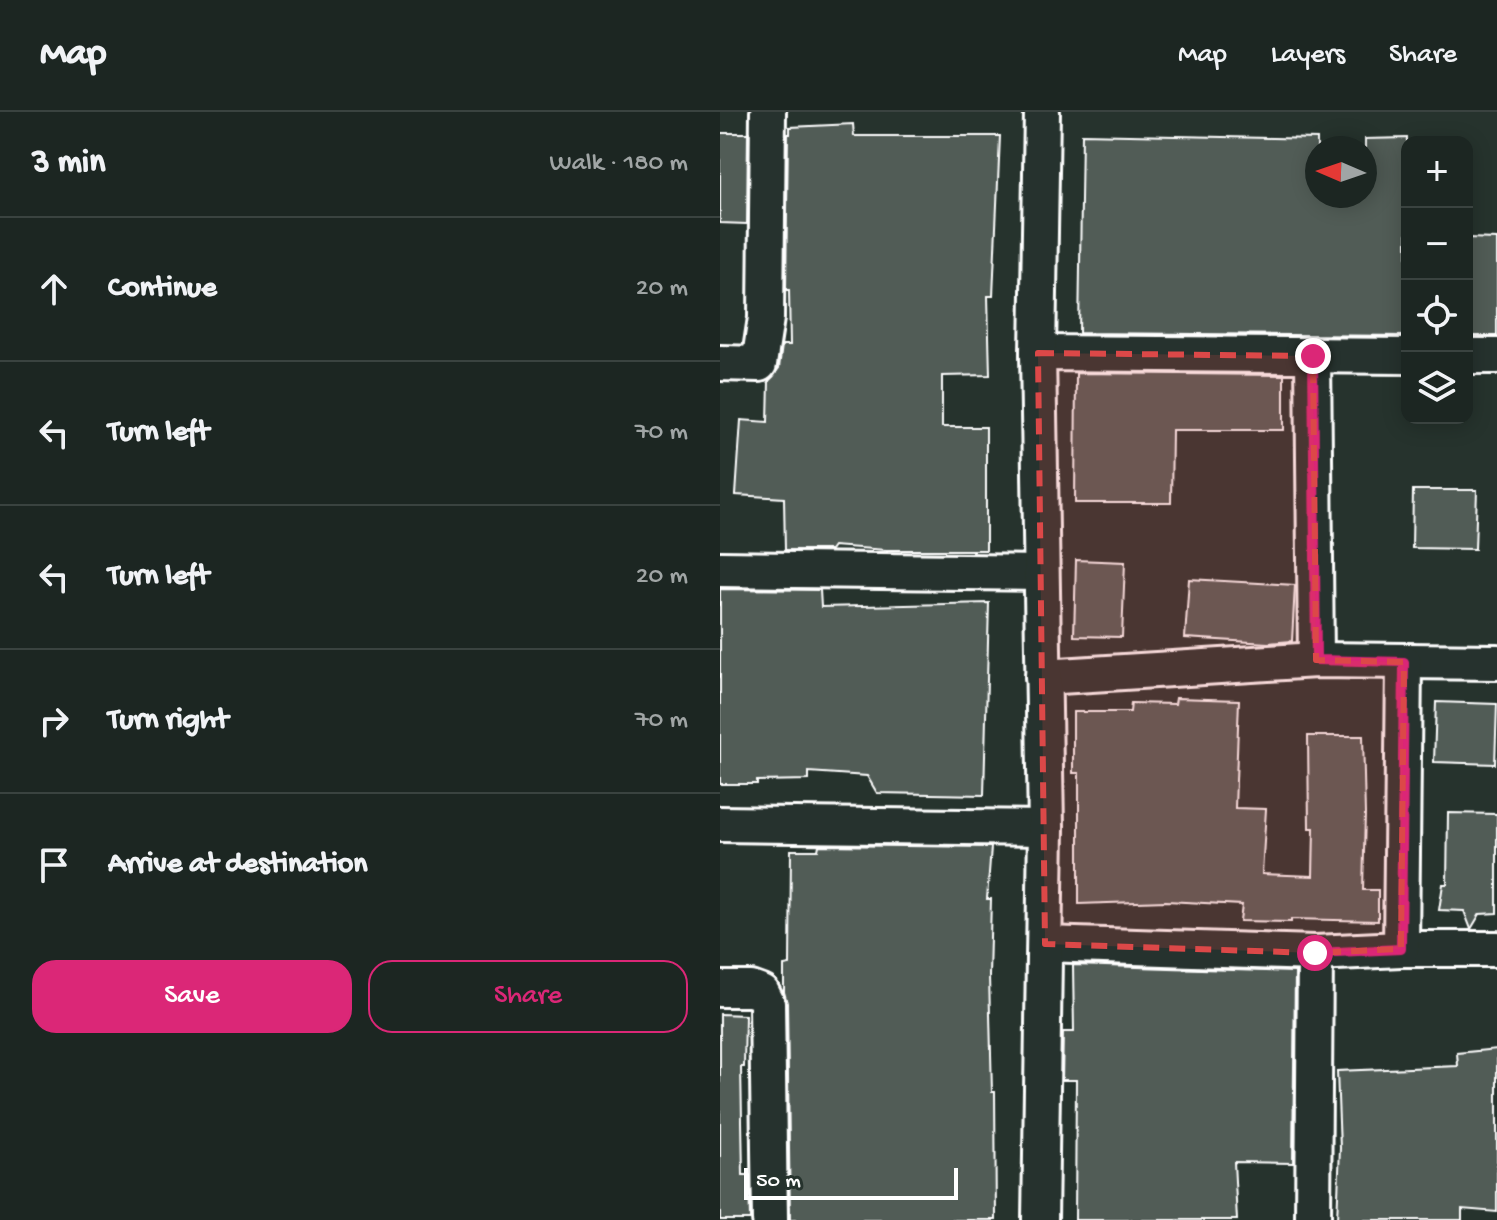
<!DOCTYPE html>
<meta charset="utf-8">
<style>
:root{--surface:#1c2622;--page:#29322f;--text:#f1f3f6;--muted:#a0a5a5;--line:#3a4340;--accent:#db2777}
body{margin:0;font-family:"Gochi Hand",sans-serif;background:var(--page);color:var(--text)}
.controls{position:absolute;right:24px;top:24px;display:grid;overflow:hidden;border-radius:16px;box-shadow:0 4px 20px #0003}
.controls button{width:72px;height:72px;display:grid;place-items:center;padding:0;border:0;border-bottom:2px solid var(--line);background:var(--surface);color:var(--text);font:40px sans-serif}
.compass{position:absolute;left:585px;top:24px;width:72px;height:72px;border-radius:50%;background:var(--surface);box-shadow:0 4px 20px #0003;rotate:272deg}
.scale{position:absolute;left:24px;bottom:20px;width:214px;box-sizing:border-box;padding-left:8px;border:4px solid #fff;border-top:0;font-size:22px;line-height:28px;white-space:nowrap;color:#fff;-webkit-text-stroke:6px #26332d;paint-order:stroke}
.stop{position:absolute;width:24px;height:24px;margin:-18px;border:6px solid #db2777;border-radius:50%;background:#fff}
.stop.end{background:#db2777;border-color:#fff;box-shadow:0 2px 8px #0008}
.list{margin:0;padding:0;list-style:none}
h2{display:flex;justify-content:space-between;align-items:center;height:104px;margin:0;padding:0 32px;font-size:34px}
h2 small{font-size:26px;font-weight:400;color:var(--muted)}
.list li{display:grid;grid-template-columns:52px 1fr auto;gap:24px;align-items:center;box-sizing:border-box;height:144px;padding:0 32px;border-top:2px solid var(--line)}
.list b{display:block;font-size:30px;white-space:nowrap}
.list em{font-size:26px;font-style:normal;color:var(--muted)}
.actions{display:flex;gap:16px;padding:24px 32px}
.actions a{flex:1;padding:18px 0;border:2px solid var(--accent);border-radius:24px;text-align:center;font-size:28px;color:var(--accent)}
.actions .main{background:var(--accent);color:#fff}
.icon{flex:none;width:44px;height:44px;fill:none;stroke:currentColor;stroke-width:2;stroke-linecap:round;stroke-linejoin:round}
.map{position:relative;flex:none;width:777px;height:1108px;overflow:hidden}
header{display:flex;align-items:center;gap:48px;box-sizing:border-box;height:112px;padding:0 40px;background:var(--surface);border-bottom:2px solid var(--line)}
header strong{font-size:38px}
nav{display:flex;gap:44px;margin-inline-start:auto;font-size:28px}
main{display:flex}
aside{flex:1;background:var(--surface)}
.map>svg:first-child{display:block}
.building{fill:#515c57;stroke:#fff;stroke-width:2}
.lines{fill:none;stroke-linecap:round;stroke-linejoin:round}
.minor-casing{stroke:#fff;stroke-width:40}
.minor{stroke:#26332d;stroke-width:34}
.route{stroke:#db2777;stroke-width:10}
.marked{fill:#dc4848;fill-opacity:0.2;stroke:#dc4848;stroke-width:6;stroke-dasharray:16 10;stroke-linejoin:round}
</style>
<header>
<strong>Map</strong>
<nav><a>Map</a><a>Layers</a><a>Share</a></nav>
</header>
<main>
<aside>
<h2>3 min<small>Walk · 180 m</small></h2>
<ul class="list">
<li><svg class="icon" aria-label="ahead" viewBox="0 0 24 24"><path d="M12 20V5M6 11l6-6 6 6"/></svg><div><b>Continue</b></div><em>20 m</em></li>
<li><svg class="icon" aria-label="left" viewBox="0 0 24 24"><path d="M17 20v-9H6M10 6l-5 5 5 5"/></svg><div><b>Turn left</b></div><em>70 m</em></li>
<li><svg class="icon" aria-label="left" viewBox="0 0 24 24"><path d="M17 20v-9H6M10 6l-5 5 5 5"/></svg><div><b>Turn left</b></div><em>20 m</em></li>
<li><svg class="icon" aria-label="right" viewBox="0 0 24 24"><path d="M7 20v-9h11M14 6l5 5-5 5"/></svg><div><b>Turn right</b></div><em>70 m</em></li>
<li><svg class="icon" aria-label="arrive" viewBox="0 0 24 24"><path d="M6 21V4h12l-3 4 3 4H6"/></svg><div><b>Arrive at destination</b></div></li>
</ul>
<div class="actions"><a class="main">Save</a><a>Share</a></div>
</aside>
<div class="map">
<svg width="777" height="1108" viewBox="0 0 777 1108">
<rect width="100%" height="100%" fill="#26332d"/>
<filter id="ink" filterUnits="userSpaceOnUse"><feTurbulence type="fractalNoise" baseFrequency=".0125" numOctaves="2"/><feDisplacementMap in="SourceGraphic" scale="16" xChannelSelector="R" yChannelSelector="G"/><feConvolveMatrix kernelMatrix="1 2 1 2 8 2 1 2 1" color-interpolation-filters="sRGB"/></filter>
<g filter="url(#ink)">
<g class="building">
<path d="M133 12 134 24H280L273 184H268L270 263 222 264V315H266V438H166L113 434 110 438H65L64 386 16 383 21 308 48 310 49 269 59 256 62 233H70L69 178H66L68 22H70V15Z"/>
<path d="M0 21H28L27 112 0 111Z"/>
<path d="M362 22 597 27V84H645V27L687 26V224L359 221Z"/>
<path d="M747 126 777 127V224H747Z"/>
<path d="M356 261 564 263V318H452L451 391H355Z"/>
<path d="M693 378H757L755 437 692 436Z"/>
<path d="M356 448 405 450 402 525 354 524Z"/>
<path d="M469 467 575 473 572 529 548 531 465 526Z"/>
<path d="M0 477 100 478 101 495 269 491 264 683 157 681 147 664 89 660V668L37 669V672H0Z"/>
<path d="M456 586 519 588 515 696 546 697 542 762 593 764 594 716H589L588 624H643L645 702 643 778H658V809L571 807V810L520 809 522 793 446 789 359 792V661H353V600H410L411 591 455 592Z"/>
<path d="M716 590 777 592 775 652 714 650Z"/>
<path d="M728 701 777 702V801L760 802 751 817 744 799 719 798 723 772H727Z"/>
<path d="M99 733 271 735 267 787H271L269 864 272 980H275L276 1108H70L67 891 64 880V854L70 853 71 738H98Z"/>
<path d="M353 853 575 860 573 1051 514 1050 517 1108H355L356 968H342L343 920H354Z"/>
<path d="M0 902 25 903 24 955H21L23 1063H29L30 1108H0Z"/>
<path d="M777 937V1100L742 1097V1108H617L620 1036 617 959 738 954 737 941Z"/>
</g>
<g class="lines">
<g class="minor-casing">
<g id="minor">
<path d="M318 241 687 244"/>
<path d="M593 244 596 548"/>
<path d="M747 244H777"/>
<path d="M0 251 39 252 46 206 48 0"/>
<path d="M0 457 320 461"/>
<path d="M323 565 596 548 777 550"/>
<path d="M0 712 326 716"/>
<path d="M325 832 595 841 681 837H777"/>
<path d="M681 837 684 550"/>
<path d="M0 877H31L42 881 47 891 50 1108"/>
<path d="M320 1108 326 716 318 241 322 0"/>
<path d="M593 1108 595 841"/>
</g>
</g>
<use href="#minor" class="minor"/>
</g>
</g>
<g class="lines" filter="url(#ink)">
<path class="route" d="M593 244 596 548 684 550 681 837 595 841"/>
</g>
<path class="marked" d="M318 241 593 244 596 548 684 550 681 837 595 841 325 832Z"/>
</svg>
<div class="controls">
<button>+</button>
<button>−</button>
<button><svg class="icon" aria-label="locate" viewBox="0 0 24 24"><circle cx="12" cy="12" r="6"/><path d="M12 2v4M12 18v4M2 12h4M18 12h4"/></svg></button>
<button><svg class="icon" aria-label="layers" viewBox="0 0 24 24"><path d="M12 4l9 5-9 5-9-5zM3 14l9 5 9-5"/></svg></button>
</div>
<svg class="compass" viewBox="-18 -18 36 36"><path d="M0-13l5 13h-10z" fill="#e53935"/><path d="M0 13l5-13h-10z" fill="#a0a5a5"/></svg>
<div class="scale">50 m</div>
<div class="stop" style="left:595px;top:841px"></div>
<div class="stop end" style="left:593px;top:244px"></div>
</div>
</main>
